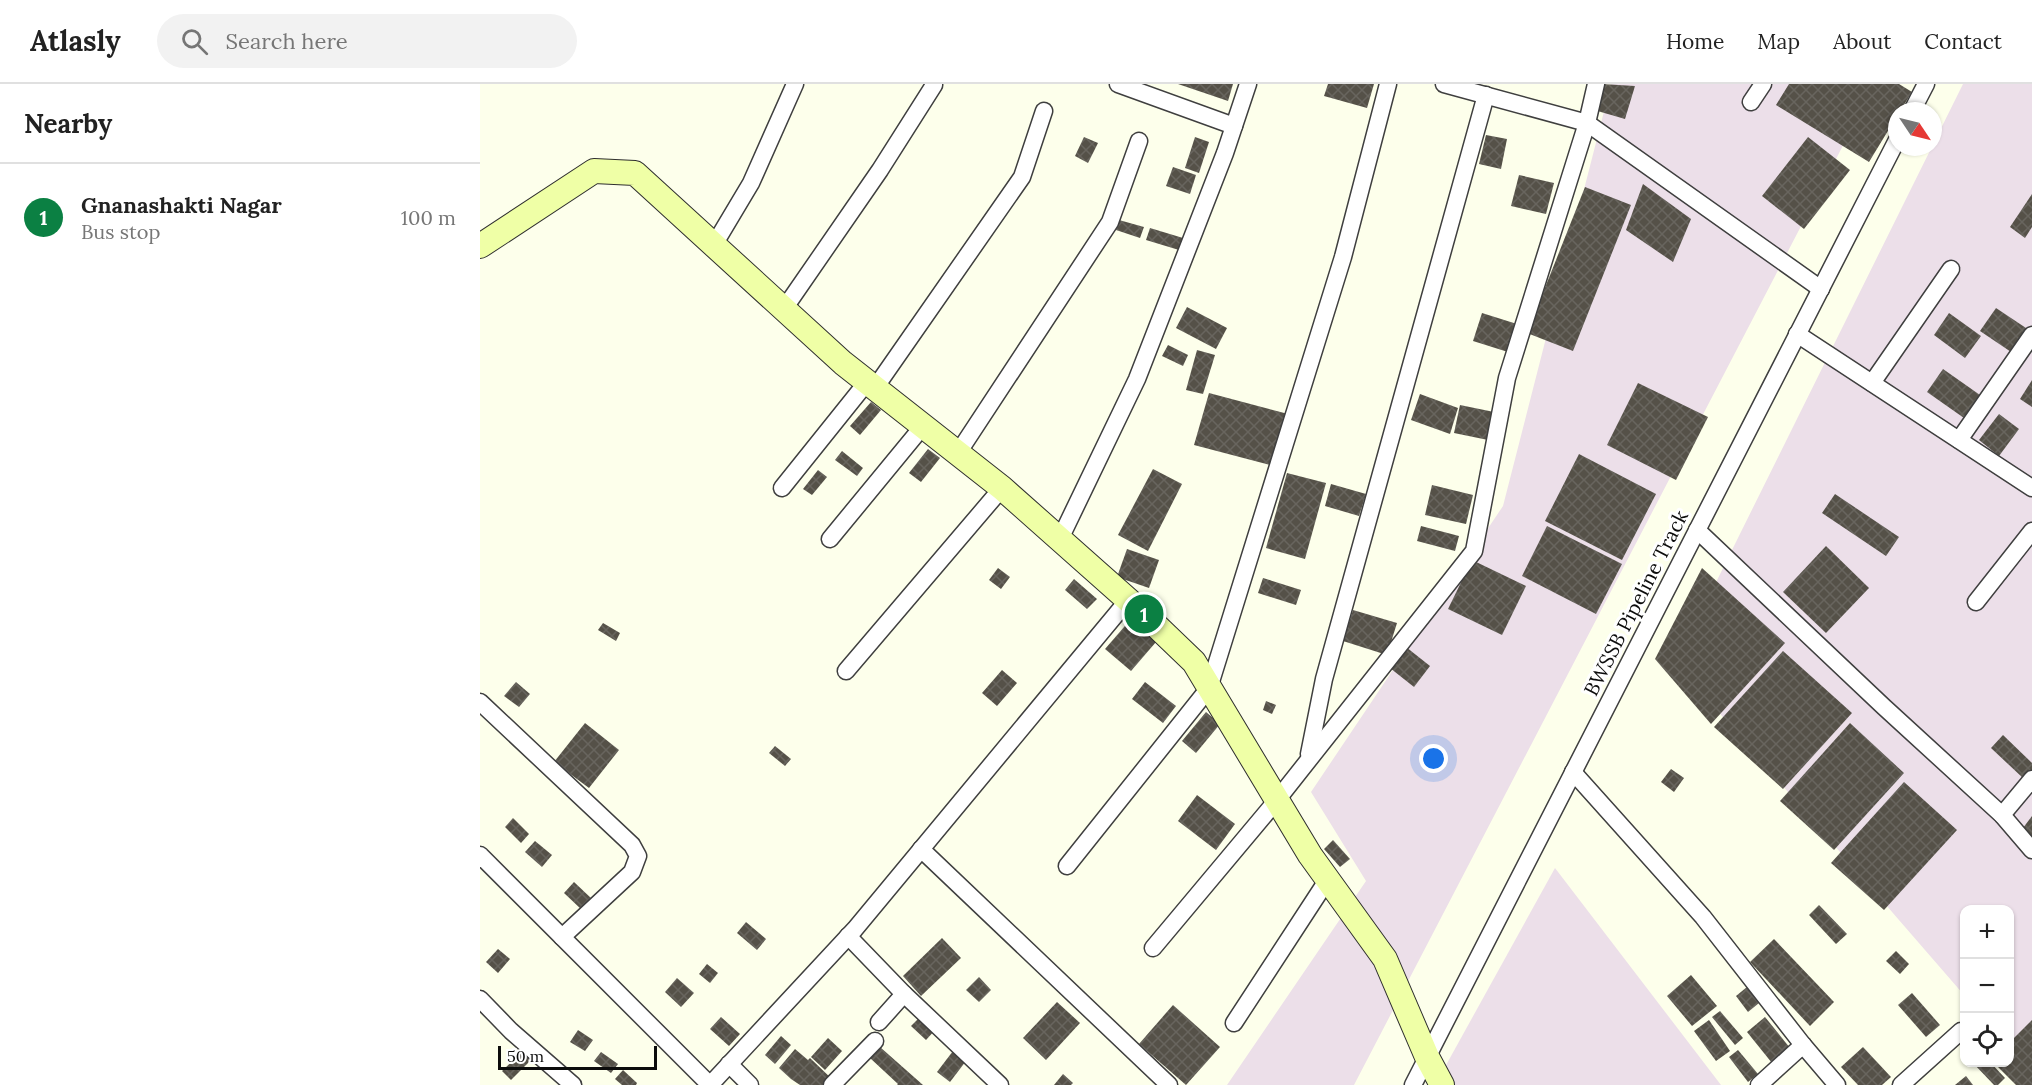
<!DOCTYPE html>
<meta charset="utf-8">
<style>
:root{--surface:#fff;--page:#f2f2f2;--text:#222;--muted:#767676;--line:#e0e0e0;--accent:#0b8043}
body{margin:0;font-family:Lora,serif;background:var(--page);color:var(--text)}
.controls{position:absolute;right:18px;bottom:18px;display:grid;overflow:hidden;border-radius:12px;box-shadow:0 2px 4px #0004}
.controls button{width:54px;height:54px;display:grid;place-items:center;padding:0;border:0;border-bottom:2px solid var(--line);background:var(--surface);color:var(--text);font:30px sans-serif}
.compass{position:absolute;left:1408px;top:18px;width:54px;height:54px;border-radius:50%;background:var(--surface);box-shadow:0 2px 4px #0004;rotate:125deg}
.scale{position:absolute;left:18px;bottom:15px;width:159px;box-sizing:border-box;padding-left:6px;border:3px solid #0c0c0c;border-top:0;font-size:16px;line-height:21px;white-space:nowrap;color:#0c0c0c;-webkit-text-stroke:4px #fff;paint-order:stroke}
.you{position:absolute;left:954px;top:675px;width:21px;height:21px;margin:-15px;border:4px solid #fff;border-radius:50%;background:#1a73e8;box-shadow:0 0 0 9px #1a73e833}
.badge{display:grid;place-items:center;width:39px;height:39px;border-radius:50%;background:var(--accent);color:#fff;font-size:20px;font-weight:700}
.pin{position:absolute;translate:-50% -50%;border:3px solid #fff;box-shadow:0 2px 6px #0006}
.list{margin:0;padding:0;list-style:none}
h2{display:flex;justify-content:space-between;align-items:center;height:78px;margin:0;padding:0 24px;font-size:26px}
h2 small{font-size:20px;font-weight:400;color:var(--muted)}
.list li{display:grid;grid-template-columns:39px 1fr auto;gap:18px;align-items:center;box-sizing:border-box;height:108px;padding:0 24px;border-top:2px solid var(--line)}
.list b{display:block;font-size:22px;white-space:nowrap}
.list p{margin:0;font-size:20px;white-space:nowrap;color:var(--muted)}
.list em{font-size:20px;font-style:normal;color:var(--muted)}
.icon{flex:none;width:33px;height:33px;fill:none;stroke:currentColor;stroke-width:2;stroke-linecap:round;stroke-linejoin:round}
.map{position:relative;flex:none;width:1552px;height:1001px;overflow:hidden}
header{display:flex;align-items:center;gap:36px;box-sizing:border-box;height:84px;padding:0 30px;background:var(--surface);border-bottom:2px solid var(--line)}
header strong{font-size:28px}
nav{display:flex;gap:33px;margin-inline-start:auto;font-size:21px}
.search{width:420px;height:54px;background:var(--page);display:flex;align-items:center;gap:15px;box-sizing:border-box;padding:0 21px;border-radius:33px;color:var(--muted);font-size:22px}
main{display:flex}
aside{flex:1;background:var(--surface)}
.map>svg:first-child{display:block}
.industrial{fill:#ecdfe9}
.building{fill:url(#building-cross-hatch)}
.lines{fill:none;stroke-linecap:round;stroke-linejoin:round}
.street-casing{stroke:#3f3f3f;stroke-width:19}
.secondary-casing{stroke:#2e2e2e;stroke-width:26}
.street{stroke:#fff;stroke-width:16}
.secondary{stroke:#efffa6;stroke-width:24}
.labels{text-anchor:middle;stroke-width:6;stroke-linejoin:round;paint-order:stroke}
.street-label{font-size:20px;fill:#0c0c0c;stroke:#fff}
</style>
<header>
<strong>Atlasly</strong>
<div class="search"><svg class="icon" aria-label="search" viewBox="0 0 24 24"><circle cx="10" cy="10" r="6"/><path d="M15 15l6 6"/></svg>Search here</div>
<nav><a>Home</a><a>Map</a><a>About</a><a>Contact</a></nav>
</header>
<main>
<aside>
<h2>Nearby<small></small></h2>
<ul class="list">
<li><span class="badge">1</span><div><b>Gnanashakti Nagar</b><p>Bus stop</p></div><em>100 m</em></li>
</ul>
</aside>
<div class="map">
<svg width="1552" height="1001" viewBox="0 0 1552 1001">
<defs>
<pattern id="building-cross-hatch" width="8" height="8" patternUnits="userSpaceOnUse" patternTransform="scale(1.5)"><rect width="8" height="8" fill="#555148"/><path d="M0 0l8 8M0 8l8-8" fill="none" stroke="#68655e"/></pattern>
</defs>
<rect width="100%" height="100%" fill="#fdffeb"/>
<g class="industrial">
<path d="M1131 0H1395L874 1001H747L886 797 831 708 1023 422Z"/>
<path d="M1483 0H1552V989L1530 963V826H1484V911L1196 579Z"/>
<path d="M1075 784 1241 1001H955Z"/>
</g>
<g class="building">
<path d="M698 0H753L748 17Z"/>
<path d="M848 0H894L887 24 844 12Z"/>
<path d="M1122 0 1155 2 1145 35 1114 26Z"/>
<path d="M1309 0H1419L1432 8 1420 27H1417V32L1389 78 1296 21Z"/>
<path d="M1006 51 1027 55 1021 85 999 80Z"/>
<path d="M604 53 618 59 608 79 595 72Z"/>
<path d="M715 53 729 58 719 89 705 84Z"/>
<path d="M1328 53 1370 86 1324 145 1282 112Z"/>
<path d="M693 83 716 91 710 110 686 102Z"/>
<path d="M1039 91 1074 99 1066 130 1031 122Z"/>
<path d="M1163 100 1211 135 1193 178 1146 146Z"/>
<path d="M1105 103 1151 121 1093 267 1047 249Z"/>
<path d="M1552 110V143L1545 154 1530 143Z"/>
<path d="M639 136 664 143 660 154 636 146Z"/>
<path d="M670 144 703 154 699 166 666 156Z"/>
<path d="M707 223 747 244 736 265 696 244Z"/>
<path d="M1516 224 1552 248 1537 272 1500 247Z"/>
<path d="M1002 229 1037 240 1028 268 993 257Z"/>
<path d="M1469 229 1501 252 1485 274 1454 251Z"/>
<path d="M688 261 708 271 703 282 682 272Z"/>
<path d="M717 266 735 271 723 310 706 306Z"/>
<path d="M1463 285 1500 311 1484 334 1447 308Z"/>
<path d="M1552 296V323L1540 315Z"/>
<path d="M1158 299 1228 333 1196 396 1127 361Z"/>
<path d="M729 309 808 330 794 382 714 361Z"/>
<path d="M940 310 978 324 970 350 931 336Z"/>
<path d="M391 318 401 326 380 351 370 342Z"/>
<path d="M980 321 1014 328 1008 356 974 349Z"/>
<path d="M1519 330 1539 345 1519 372 1499 356Z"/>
<path d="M448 365 460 374 441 398 429 389Z"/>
<path d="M362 367 383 384 377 392 355 376Z"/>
<path d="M1099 370 1176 410 1142 476 1065 437Z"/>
<path d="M673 385 702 400 668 467 638 451Z"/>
<path d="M338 386 347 393 332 411 323 405Z"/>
<path d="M807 389 846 399 825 475 786 464Z"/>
<path d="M851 400 886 410 879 432 845 422Z"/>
<path d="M952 401 993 411 986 440 945 431Z"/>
<path d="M1355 410 1419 453 1406 472 1342 429Z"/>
<path d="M941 442 979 452 975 467 937 457Z"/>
<path d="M1067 442 1142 480 1116 530 1042 492Z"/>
<path d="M1346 462 1389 504 1346 549 1303 508Z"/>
<path d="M647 465 679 476 669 504 637 493Z"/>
<path d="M992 476 1046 502 1022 551 968 525Z"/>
<path d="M518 484 530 493 521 505 509 496Z"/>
<path d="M1222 484 1305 559 1231 640 1175 575Z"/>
<path d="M783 494 821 506 816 521 778 509Z"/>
<path d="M594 495 617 515 607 525 585 506Z"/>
<path d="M873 526 917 539 907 571 863 557Z"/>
<path d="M651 535 676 558 651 587 625 565Z"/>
<path d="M123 539 140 549 136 557 118 546Z"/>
<path d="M926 563 950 582 934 603 910 584Z"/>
<path d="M1303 567 1372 629 1303 705 1234 643Z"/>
<path d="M522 586 537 599 517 622 502 609Z"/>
<path d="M36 598 50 610 39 623 24 612Z"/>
<path d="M665 598 696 622 683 639 652 615Z"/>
<path d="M786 617 796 621 792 630 783 626Z"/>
<path d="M726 628 740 640 716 669 702 657Z"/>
<path d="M105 639 139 666 109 704 74 678Z"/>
<path d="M1370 639 1424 689 1354 766 1300 717Z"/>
<path d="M1523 651 1552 679V686L1544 695 1511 664Z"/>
<path d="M295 662 311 675 305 682 289 669Z"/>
<path d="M1191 685 1204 694 1194 708 1181 698Z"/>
<path d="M1424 698 1477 746 1404 826 1351 779Z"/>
<path d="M717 711 755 740 736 766 698 737Z"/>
<path d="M1552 732V758L1540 748Z"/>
<path d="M33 734 49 750 41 759 25 743Z"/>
<path d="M853 756 870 775 860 783 844 765Z"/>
<path d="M55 757 72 771 62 783 45 768Z"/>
<path d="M94 798 112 815 102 826 84 809Z"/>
<path d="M1339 821 1367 850 1356 860 1329 831Z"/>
<path d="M266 838 286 855 277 866 257 849Z"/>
<path d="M462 854 481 874 441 912 423 892Z"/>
<path d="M1294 855 1354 918 1330 942 1270 878Z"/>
<path d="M18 865 30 875 18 889 6 878Z"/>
<path d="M1416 867 1429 880 1420 890 1406 877Z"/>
<path d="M227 880 238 889 230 899 219 890Z"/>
<path d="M1211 891 1237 922 1212 942 1187 912Z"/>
<path d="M499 893 511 906 499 918 486 906Z"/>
<path d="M197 894 214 909 201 923 185 908Z"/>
<path d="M1267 903 1279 919 1268 928 1256 912Z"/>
<path d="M1432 909 1460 941 1446 953 1418 921Z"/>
<path d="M577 918 600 939 566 976 543 954Z"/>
<path d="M693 921 740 963 706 1001 659 960Z"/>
<path d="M1240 927 1263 954 1255 961 1232 933Z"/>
<path d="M442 931 456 945 446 956 431 942Z"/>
<path d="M241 933 260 950 249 962 230 945Z"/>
<path d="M1285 933 1310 964 1292 979 1267 948Z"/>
<path d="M1229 936 1250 967 1236 977 1214 947Z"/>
<path d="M1552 936V1001H1536L1513 978H1530V958Z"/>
<path d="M98 946 113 956 105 967 90 958Z"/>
<path d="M301 952 311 961 295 980 285 971Z"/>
<path d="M348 954 362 967 345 986 331 973Z"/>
<path d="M400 963 443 1001H417L418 1000 390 974Z"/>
<path d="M1383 963 1411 993 1402 1001H1378L1361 983Z"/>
<path d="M315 965 328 976 330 974 354 997 350 1001H320L311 995 299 984Z"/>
<path d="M44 966 52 975 31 996 22 987Z"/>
<path d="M1258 966 1278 990 1268 998 1249 973Z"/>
<path d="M473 967 486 977 470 998 457 988Z"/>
<path d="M121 968 138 980 131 989 114 977Z"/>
<path d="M1496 978H1510L1525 994 1518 1001H1514L1494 980Z"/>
<path d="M143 986 157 999 156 1001H142L135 995Z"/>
<path d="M583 990 593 999 591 1001H574Z"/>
<path d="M1486 992 1493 1001H1475Z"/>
</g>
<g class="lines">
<g class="street-casing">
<g id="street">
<path d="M638 0 754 42"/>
<path d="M964 0 1107 39 1341 205"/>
<path d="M1271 18 1283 0"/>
<path d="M1432 27 1446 0"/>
<path d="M234 161 271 99 315 0"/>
<path d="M304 225 400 86 454 1"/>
<path d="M1317 250 1552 404"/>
<path d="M1392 299 1471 185"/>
<path d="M395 304 542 93 564 27"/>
<path d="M1479 356 1552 251"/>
<path d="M478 369 630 138 659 57"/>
<path d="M302 404 387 298"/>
<path d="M1217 446 1404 623 1522 731 1552 766"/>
<path d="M350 455 443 342"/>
<path d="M580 455 657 295 745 69 768 0"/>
<path d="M1496 518 1552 447"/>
<path d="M366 587 522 404"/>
<path d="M0 618 152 761 158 772 152 788 82 853"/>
<path d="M829 670 844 595 1006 11"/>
<path d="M1093 688 1223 833 1323 961 1357 1001"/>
<path d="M1522 731 1552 695"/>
<path d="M441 765 689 1001"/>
<path d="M0 771 230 1001"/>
<path d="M587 782 729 604 863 173 908 0"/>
<path d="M368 852 424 910 520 1001"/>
<path d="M673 864 797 716 994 467 1027 294 1107 39 1116 0"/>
<path d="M0 915 31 947 93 1001"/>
<path d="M399 938 424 910"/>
<path d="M754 939 848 795"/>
<path d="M249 980 270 1001"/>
<path d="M230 1001 375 845 648 516"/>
<path d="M352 1001 395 957"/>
<path d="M933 1001 1417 56"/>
<path d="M1279 1001 1323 961"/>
<path d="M1421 1001 1481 947"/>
</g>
</g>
<g class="secondary-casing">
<path id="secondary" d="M0 162 114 87 155 89 363 279 522 404 664 530 714 578 830 771 905 875 947 973 962 1001"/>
</g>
<use href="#street" class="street"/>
<use href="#secondary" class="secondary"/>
</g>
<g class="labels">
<g class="street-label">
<text transform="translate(1156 519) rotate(-63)" y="7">BWSSB Pipeline Track</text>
</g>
</g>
</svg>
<div class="controls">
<button>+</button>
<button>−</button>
<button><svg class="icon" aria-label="locate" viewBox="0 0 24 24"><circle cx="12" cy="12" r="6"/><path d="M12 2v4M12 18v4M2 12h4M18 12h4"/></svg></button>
</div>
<svg class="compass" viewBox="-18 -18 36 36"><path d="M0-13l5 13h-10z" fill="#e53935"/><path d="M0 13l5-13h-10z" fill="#767676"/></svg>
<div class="scale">50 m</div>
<div class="you"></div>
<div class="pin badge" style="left:664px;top:530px">1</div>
</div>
</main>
